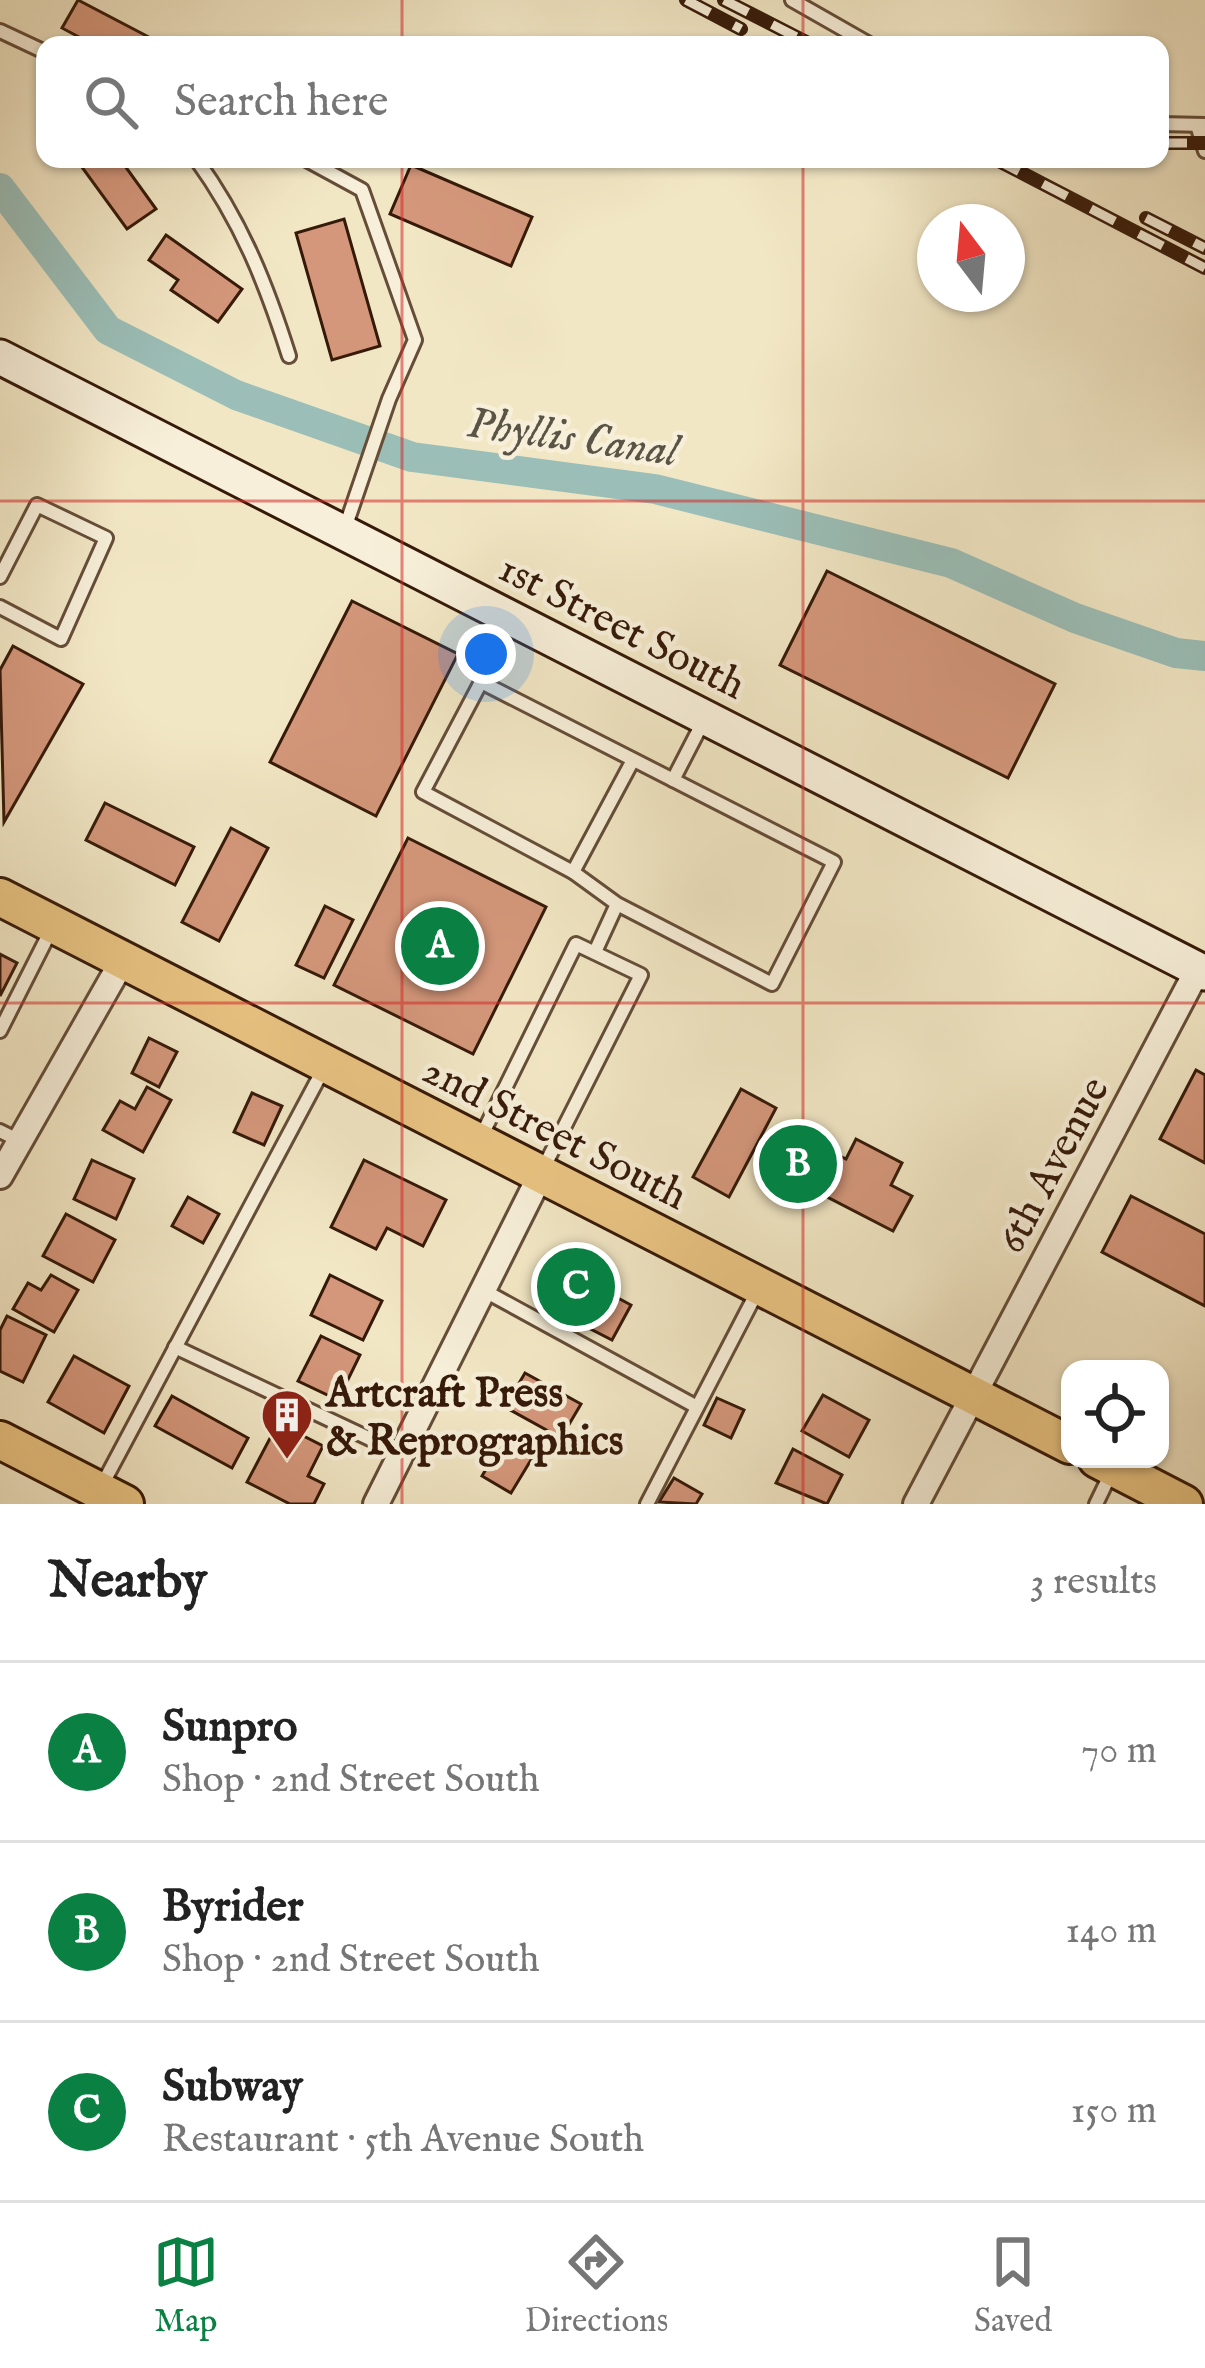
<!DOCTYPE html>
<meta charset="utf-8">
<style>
:root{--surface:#fff;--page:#f6f6f6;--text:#222;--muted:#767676;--line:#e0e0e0;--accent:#0b8043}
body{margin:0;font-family:"IM FELL English",serif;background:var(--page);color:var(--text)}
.controls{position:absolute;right:36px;bottom:36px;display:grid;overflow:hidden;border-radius:24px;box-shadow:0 3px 9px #0004}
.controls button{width:108px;height:108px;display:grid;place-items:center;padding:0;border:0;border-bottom:3px solid var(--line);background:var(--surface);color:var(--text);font:60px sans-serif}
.compass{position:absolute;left:917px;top:204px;width:108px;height:108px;border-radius:50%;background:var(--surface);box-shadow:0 3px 9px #0004;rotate:344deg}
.you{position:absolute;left:486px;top:654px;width:42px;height:42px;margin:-30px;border:9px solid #fff;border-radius:50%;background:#1a73e8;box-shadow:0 0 0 18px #1a73e833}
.badge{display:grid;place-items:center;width:78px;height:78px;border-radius:50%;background:var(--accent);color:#fff;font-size:39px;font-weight:700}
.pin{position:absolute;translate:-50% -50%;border:6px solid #fff;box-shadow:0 3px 12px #0006}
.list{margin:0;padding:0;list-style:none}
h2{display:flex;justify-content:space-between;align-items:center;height:156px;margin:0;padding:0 48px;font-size:51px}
h2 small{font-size:39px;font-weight:400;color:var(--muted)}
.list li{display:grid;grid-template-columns:78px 1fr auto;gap:36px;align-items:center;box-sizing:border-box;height:180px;padding:0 48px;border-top:3px solid var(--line)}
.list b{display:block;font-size:45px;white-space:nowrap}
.list p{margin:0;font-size:39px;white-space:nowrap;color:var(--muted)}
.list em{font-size:39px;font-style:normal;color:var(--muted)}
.icon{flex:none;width:66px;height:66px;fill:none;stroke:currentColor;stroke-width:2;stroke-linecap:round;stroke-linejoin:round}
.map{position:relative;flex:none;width:1205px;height:1504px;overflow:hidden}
.search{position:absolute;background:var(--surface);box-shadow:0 3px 9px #0004;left:36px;right:36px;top:36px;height:132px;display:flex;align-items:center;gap:30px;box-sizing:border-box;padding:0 42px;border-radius:24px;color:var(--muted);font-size:45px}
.sheet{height:696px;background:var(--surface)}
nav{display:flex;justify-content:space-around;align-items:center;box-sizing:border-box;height:168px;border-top:3px solid var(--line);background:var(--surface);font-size:33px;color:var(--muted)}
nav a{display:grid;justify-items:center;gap:6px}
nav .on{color:var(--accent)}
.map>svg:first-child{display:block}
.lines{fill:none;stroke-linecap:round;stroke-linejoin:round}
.canal{stroke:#9bbfb8;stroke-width:30}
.building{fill:#d4977b;stroke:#361a09;stroke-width:3}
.lane-casing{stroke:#654d38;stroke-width:18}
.street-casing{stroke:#654d38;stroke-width:30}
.secondary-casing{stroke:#361a09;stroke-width:39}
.primary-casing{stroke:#361a09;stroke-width:42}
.lane{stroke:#f7efd9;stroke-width:12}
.street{stroke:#f7efd9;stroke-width:24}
.secondary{stroke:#f7efd9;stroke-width:33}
.primary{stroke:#e9c482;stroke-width:36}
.rail-casing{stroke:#361a09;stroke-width:14}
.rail{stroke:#f7efd9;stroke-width:9;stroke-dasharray:27;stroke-linecap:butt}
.grid{fill:none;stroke:#d62828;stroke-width:3;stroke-opacity:0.55}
.labels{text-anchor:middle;stroke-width:9;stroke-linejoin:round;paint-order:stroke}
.street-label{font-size:42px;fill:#361a09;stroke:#f7efd9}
.poi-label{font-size:42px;font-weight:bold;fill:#361a09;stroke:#f7efd9;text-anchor:start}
.water-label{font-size:45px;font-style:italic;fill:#595446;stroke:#f7efd9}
</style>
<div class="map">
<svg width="1205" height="1504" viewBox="0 0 1205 1504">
<rect width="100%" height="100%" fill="#f2e7c5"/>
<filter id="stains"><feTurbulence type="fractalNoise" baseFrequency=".00167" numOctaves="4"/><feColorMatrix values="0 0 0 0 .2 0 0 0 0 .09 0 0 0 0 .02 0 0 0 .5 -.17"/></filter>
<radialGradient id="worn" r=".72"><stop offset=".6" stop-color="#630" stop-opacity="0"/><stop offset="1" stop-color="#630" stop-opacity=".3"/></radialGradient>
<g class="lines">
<path class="canal" d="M0 188 108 330 236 395 412 457 655 489 951 563 1075 618 1176 653 1205 656"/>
</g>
<g class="building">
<path d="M78 0 164 45H94L62 28Z"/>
<path d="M76 159H120L156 209 127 229Z"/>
<path d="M411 165 532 217 511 266 390 214Z"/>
<path d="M344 219 380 346 332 360 296 233Z"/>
<path d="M166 235 242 289 218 322 171 290 178 280 149 260Z"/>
<path d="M827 571 1055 684 1008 778 780 665Z"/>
<path d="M352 601 458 654 376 816 270 762Z"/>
<path d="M13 646 83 684 4 822 0 670Z"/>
<path d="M105 803 194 847 175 885 86 840Z"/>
<path d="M231 828 268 848 219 941 182 922Z"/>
<path d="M408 838 546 907 473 1054 334 985Z"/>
<path d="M325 906 353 920 324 978 296 965Z"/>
<path d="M0 954 17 963 0 996Z"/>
<path d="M149 1038 177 1052 159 1087 132 1073Z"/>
<path d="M1196 1070 1205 1075V1163L1160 1139Z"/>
<path d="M147 1087 171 1100 143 1152 103 1130 120 1101 135 1109Z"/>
<path d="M741 1089 776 1108 729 1197 693 1177Z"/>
<path d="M252 1093 282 1106 264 1145 234 1132Z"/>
<path d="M856 1139 902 1163 891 1185 912 1196 893 1231 806 1186 826 1149 846 1159Z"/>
<path d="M92 1160 134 1179 116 1219 74 1199Z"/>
<path d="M364 1160 446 1200 423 1246 387 1228 376 1249 331 1227Z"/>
<path d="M1131 1196 1205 1234V1306L1102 1252Z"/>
<path d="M188 1197 219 1214 203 1243 172 1226Z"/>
<path d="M66 1214 115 1240 93 1282 43 1256Z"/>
<path d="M564 1269 631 1305 612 1340 544 1305Z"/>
<path d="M51 1275 78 1290 54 1332 13 1309 28 1283 41 1290Z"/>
<path d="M330 1275 382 1301 363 1340 311 1315Z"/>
<path d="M7 1316 46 1335 23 1382 0 1371V1330Z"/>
<path d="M321 1336 360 1355 338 1400 298 1381Z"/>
<path d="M74 1356 129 1386 104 1433 48 1402Z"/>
<path d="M525 1373 581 1404 561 1438 505 1407Z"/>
<path d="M823 1395 869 1420 849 1457 802 1431Z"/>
<path d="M172 1396 248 1438 232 1468 155 1426Z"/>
<path d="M717 1398 744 1410 731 1438 704 1425Z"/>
<path d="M278 1423 323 1446 308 1476 324 1484 314 1504H290L247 1482Z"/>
<path d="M508 1432 537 1450 511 1493 482 1476Z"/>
<path d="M793 1449 842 1475 827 1504 776 1483Z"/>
<path d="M674 1478 702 1494 696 1504 659 1502Z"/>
</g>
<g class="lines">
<g class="lane-casing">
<g id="lane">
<path d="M792 0 871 45"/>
<path d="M0 31 45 52"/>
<path d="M1160 124 1205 125"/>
<path d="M1197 125 1205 151"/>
<path d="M196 159C241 221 266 283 289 356"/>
<path d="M305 159 362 190 415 340 389 399 344 531"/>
<path d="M0 577 37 505 106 538 61 639 0 607"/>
<path d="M673 780 705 718"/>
<path d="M573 872 633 760"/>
<path d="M595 952 617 904 573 872 423 792 481 682 834 862 772 984 617 904"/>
<path d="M0 1031 51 930"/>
<path d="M0 1131 20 1141"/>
<path d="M479 1141 576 944 641 975 541 1173"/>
<path d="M483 1290 697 1407"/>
<path d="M175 1347 400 1453"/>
<path d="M100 1489 324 1068"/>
<path d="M647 1504 757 1292"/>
<path d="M1096 1504 1111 1473"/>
</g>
</g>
<g class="street-casing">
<g id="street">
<path d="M0 1176 123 960"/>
<path d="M376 1504 541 1174"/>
<path d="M916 1504 1198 969"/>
</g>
</g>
<g class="secondary-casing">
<path id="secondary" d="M0 357 1205 973"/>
</g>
<g class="primary-casing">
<g id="primary">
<path d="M0 897 1070 1445"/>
<path d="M0 1440 125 1504"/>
<path d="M1097 1459 1184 1504"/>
</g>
</g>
<use href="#lane" class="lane"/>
<use href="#street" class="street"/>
<use href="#secondary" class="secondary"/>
<use href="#primary" class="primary"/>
<g class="rail-casing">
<g id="rail">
<path d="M686 0 741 29"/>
<path d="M724 0 812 45"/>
<path d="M1160 143H1205"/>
<path d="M995 159 1205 268"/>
<path d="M1146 218 1205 248"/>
</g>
</g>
<use href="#rail" class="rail"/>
</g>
<path class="grid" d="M402 0V45M803 0V45M402 159V1504M803 159V1504M0 501H1205M0 1003H1205"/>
<defs>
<g id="building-pin" transform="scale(2.7)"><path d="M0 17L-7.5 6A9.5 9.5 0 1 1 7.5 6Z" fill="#8f2418" stroke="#f7efd9"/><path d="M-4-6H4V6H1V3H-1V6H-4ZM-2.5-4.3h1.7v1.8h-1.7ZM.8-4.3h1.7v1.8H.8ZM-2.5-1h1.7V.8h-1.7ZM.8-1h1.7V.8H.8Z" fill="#fff"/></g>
</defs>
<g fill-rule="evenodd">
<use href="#building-pin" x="287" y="1415"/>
</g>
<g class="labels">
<g class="street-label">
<text transform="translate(623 625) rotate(27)" y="15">1st Street South</text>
<text transform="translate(556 1131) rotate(27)" y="15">2nd Street South</text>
<text transform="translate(1051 1164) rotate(-62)" y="15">6th Avenue</text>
</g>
<g class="poi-label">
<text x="326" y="1406">Artcraft Press<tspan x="326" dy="48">&amp; Reprographics</tspan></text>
</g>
<g class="water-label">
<text transform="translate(573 435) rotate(8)" y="16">Phyllis Canal</text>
</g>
</g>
<rect width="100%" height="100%" filter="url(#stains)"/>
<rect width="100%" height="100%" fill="url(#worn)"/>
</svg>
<div class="controls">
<button><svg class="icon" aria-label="locate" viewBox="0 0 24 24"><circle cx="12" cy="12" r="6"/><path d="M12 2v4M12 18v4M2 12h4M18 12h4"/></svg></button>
</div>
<svg class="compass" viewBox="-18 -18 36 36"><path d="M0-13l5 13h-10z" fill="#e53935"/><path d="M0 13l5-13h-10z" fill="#767676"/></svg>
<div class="you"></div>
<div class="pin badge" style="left:440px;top:946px">A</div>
<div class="pin badge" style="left:798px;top:1164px">B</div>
<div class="pin badge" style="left:576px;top:1287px">C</div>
<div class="search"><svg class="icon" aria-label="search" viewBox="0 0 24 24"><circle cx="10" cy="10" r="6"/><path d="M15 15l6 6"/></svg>Search here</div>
</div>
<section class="sheet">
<h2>Nearby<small>3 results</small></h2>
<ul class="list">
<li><span class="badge">A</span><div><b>Sunpro</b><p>Shop · 2nd Street South</p></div><em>70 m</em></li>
<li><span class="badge">B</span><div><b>Byrider</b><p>Shop · 2nd Street South</p></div><em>140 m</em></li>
<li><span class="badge">C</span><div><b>Subway</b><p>Restaurant · 5th Avenue South</p></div><em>150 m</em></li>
</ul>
</section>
<nav>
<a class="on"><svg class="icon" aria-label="map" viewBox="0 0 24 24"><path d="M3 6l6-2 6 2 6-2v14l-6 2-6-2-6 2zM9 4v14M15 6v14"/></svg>Map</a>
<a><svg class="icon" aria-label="directions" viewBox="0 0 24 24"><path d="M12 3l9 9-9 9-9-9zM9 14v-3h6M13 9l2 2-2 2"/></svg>Directions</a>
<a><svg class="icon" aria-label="saved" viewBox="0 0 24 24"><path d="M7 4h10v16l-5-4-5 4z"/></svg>Saved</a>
</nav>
